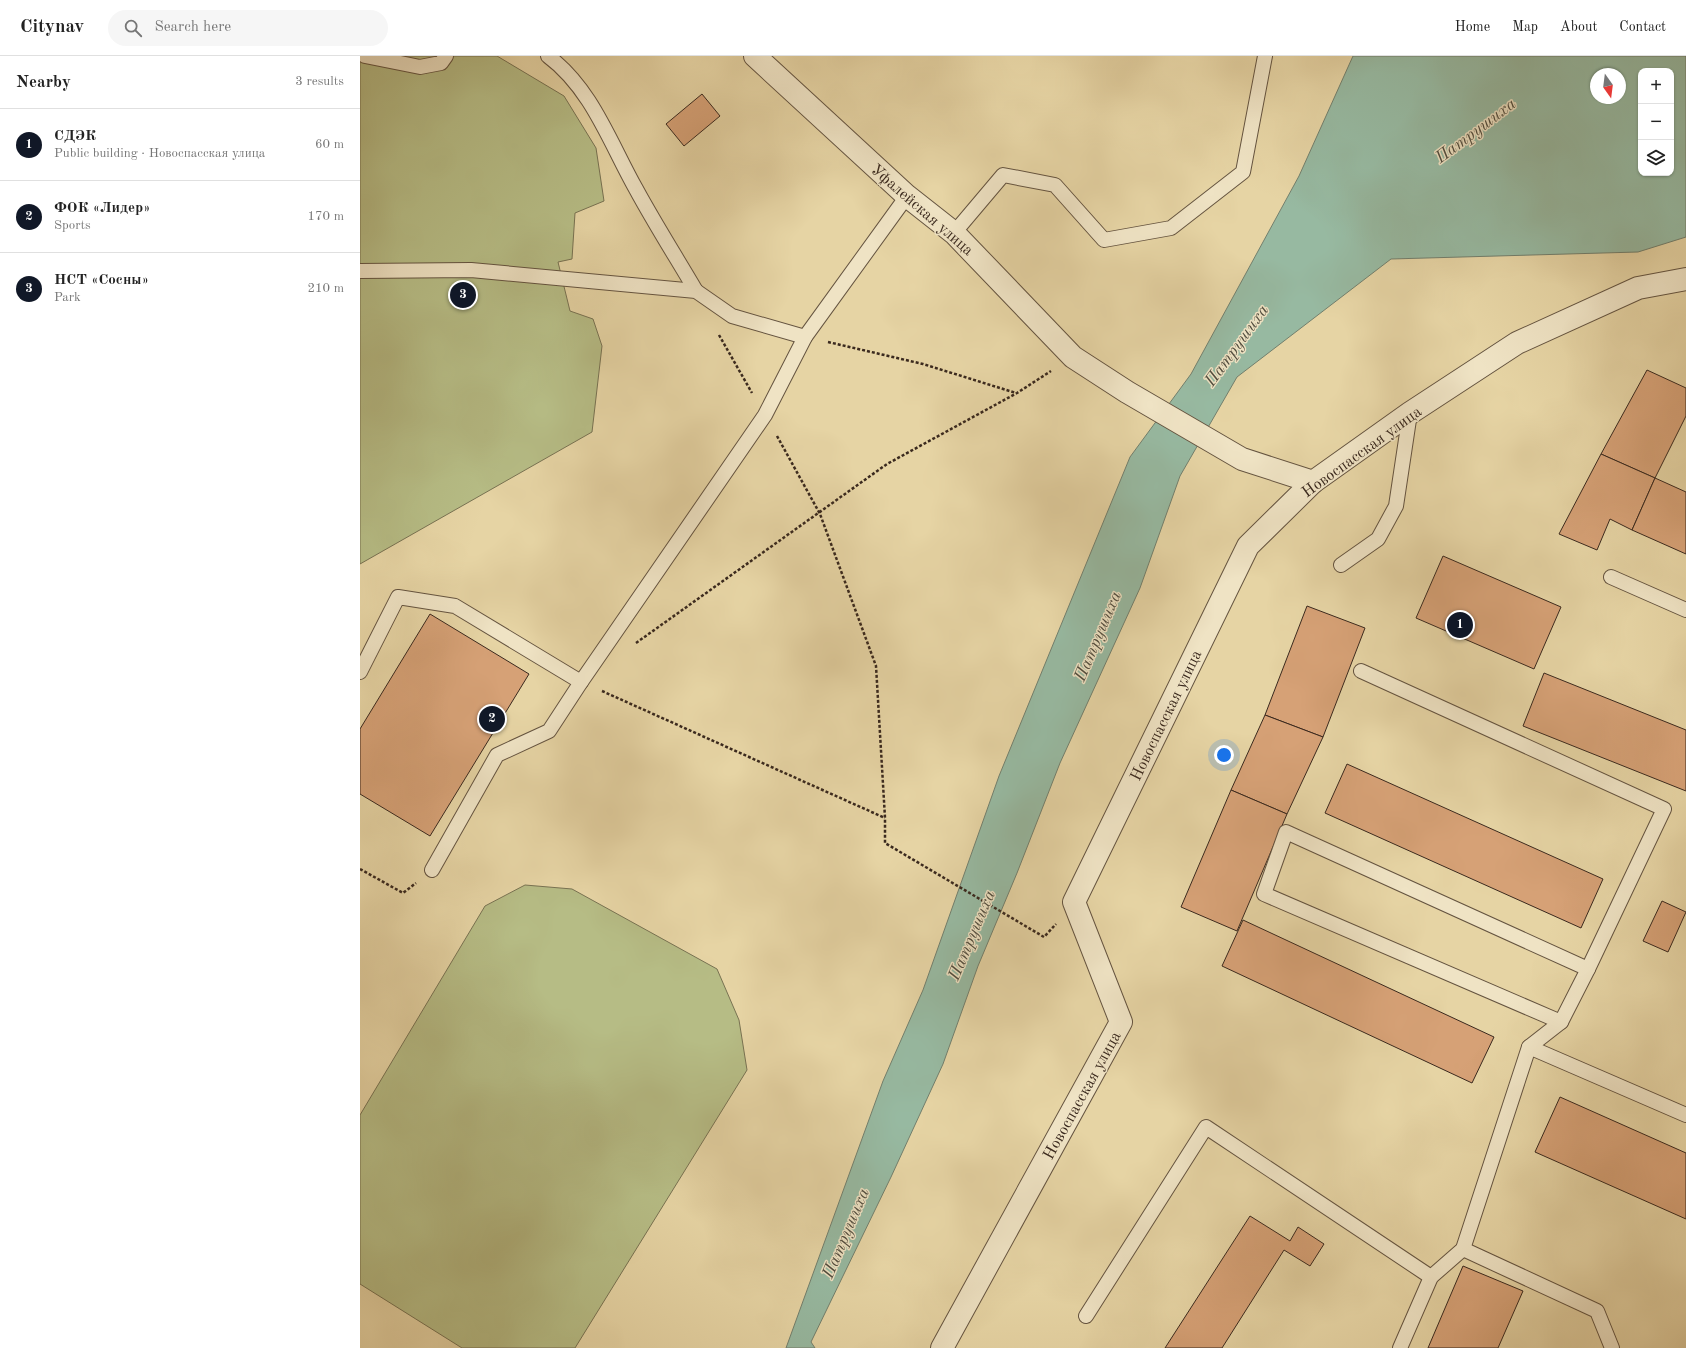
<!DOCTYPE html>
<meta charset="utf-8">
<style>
:root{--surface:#fff;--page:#f6f6f6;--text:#222;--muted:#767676;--line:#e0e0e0;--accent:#111827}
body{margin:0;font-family:"Old Standard TT",serif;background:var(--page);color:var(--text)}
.controls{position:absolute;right:12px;top:12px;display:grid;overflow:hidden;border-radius:8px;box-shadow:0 1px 3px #0004}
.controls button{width:36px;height:36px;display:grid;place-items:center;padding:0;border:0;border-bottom:1px solid var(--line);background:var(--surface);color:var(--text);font:20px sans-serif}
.compass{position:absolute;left:1230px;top:12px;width:36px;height:36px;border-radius:50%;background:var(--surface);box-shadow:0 1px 3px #0004;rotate:166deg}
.you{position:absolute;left:864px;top:699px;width:14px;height:14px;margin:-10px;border:3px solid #fff;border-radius:50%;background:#1a73e8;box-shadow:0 0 0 6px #1a73e833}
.badge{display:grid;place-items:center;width:26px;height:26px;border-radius:50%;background:var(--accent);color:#fff;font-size:13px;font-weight:700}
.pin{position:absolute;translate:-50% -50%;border:2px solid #fff;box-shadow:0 1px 4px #0006}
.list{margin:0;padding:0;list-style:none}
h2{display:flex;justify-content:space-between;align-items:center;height:52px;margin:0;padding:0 16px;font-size:17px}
h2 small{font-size:13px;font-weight:400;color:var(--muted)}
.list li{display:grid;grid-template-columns:26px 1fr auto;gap:12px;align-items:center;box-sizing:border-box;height:72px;padding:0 16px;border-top:1px solid var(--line)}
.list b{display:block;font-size:15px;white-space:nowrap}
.list p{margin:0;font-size:13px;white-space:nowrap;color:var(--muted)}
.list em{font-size:13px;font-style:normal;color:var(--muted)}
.icon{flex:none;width:22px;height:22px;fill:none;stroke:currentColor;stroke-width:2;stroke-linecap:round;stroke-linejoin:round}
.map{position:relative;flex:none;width:1326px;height:1292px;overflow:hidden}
header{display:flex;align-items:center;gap:24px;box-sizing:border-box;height:56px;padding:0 20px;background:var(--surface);border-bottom:1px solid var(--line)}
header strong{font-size:19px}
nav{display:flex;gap:22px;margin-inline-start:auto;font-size:14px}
.search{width:280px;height:36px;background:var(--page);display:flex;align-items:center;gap:10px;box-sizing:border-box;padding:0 14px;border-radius:22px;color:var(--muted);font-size:15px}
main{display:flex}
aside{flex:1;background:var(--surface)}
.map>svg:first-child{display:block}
.green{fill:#b6bc85;stroke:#787252}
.water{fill:#97b9a1;stroke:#727f6d;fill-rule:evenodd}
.building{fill:#d6a176;stroke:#3a291e}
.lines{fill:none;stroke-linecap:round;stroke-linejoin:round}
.lane-casing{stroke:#655440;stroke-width:16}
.street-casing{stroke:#655440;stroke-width:24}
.path{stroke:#3a291e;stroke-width:2.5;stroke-dasharray:3 2;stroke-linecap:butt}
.lane{stroke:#efe3c4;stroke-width:14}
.street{stroke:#efe3c4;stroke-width:22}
.labels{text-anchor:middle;stroke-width:3;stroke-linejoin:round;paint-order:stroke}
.street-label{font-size:16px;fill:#3a291e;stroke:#efe3c4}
.water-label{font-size:17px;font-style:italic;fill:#514d3f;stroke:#efe3c4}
</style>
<header>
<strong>Citynav</strong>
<div class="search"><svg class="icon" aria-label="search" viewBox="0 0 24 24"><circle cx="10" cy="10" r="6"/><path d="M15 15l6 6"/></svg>Search here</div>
<nav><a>Home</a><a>Map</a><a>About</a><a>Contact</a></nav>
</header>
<main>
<aside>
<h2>Nearby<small>3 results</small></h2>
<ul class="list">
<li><span class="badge">1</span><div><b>СДЭК</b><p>Public building · Новоспасская улица</p></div><em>60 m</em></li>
<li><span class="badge">2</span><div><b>ФОК «Лидер»</b><p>Sports</p></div><em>170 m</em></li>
<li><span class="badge">3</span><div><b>НСТ «Сосны»</b><p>Park</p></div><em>210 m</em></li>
</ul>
</aside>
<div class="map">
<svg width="1326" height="1292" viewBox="0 0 1326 1292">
<rect width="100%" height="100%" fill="#e6d4a4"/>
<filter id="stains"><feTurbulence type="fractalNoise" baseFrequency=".005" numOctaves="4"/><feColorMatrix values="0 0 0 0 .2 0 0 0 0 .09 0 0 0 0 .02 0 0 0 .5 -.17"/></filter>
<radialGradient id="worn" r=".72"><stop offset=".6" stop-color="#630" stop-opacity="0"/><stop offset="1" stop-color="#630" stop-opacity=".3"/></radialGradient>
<g class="green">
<path d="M0 0H137L204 40 236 92 244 145 215 157 212 203 198 206 210 255 233 263 242 290 232 376 0 508Z"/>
<path d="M165 829 212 833 357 913 379 964 387 1014 215 1292H102L0 1228V1059L125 850Z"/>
</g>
<path class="water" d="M993 0H1326V181L1278 196 1031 203 877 321 820 420 780 532 700 707 657 817 618 910 583 1008 531 1121 451 1286 455 1292H426L523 1025 563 934 639 720 770 401 831 318 939 120ZM1281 15H1311V117H1281ZM1236 18H1260V42H1236Z"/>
<g class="building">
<path d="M342 38 360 60 324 90 306 68Z"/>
<path d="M1287 314 1326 332V360L1295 422 1241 398Z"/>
<path d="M1241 398 1295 422 1272 474 1250 463 1237 494 1199 478Z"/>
<path d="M1295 422 1326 436V498L1272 474Z"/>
<path d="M1083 500 1201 551 1174 613 1056 562Z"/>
<path d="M947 550 1005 572 963 681 905 659Z"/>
<path d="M70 558 169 618 70 780 0 738V673Z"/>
<path d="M1184 617 1326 674V735L1163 670Z"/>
<path d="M905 659 963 681 927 758 871 734Z"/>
<path d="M987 708 1243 823 1221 872 965 757Z"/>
<path d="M871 734 927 758 877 875 821 851Z"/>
<path d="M1302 845 1326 856 1308 896 1283 885Z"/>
<path d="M883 864 1134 981 1112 1027 862 910Z"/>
<path d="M1200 1041 1326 1097V1163L1175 1096Z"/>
<path d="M890 1160 930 1185 938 1171 964 1188 950 1210 924 1194 862 1292H805Z"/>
<path d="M1103 1210 1163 1235 1138 1292H1068Z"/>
</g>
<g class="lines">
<g class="lane-casing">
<g id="lane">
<path d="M5 0 60 11 81 7 86 0"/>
<path d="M188 0C232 33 250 87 276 133 295 168 316 201 336 235"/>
<path d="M594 177 643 119 695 129 744 184 811 172 883 116 905 0"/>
<path d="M0 215 111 214 336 235 372 260 445 281"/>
<path d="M981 509 1018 483 1036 450 1050 357"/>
<path d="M1251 521 1326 554"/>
<path d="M1001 615 1304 753 1228 913 1201 966 1169 991"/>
<path d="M0 616 38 541 95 550 221 626"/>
<path d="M72 814 137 699 189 675 221 626 405 359 445 281 547 140"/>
<path d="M1201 966 904 838 926 776 1228 913"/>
<path d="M1103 1193 1237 1255 1252 1292"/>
<path d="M726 1260 846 1071 1071 1221"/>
<path d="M1040 1292 1071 1221 1103 1193 1169 991 1326 1059"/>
</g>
</g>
<g class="street-casing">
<g id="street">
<path d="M395 0 547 140 594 177 713 301 767 336 882 403 953 426"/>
<path d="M582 1292 761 966 714 846 888 490 953 426 1050 357 1157 287 1278 232 1326 223"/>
</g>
</g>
<g class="path">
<path d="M359 279 392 337"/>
<path d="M468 286 563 308 656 337"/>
<path d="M417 380 460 458 516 610 525 762V787L684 881 696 868"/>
<path d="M276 587 527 408 657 337 691 315"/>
<path d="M242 635 525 762"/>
<path d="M0 813 43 837 56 827"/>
</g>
<use href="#lane" class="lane"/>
<use href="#street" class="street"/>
</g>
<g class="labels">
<g class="street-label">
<text transform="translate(563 153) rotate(41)" y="6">Уфалейская улица</text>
<text transform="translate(1001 395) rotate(-36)" y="6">Новоспасская улица</text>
<text transform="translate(805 659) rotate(-64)" y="6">Новоспасская улица</text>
<text transform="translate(721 1039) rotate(-61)" y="6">Новоспасская улица</text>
</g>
<g class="water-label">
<text transform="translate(1115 74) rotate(-37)" y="6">Патрушиха</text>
<text transform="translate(876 289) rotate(-54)" y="6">Патрушиха</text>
<text transform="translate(737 580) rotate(-67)" y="6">Патрушиха</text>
<text transform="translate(611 879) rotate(-67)" y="6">Патрушиха</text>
<text transform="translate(485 1177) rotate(-67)" y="6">Патрушиха</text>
</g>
</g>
<rect width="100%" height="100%" filter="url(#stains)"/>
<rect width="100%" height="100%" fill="url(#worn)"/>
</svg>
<div class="controls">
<button>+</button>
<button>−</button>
<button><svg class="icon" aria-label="layers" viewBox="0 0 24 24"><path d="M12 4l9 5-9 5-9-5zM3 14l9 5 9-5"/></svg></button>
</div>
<svg class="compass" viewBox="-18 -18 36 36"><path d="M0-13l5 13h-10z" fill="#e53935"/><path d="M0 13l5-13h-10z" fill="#767676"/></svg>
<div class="you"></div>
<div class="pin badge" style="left:1100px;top:569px">1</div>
<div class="pin badge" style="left:132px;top:663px">2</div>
<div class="pin badge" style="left:103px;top:239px">3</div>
</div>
</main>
